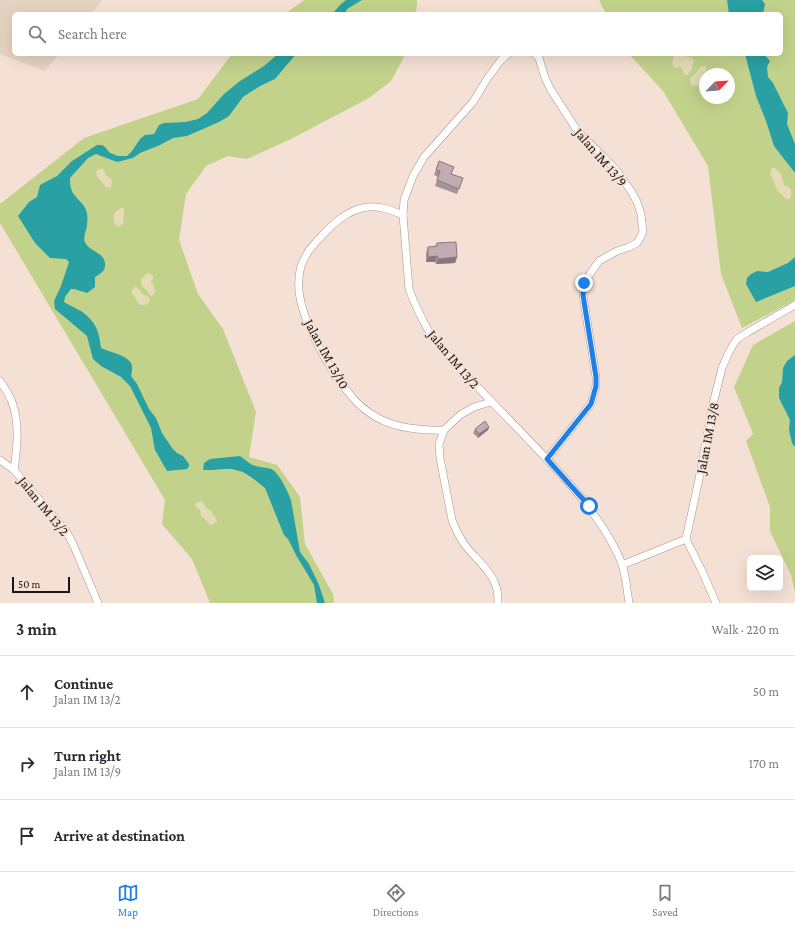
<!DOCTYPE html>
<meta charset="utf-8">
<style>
:root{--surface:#fff;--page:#f2f2f3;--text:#2b2b33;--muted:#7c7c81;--line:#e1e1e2;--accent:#1f7fe8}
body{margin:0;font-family:"Crimson Pro",serif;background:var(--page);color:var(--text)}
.controls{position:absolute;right:12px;bottom:12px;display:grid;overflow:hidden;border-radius:6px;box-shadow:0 4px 16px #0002}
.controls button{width:36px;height:36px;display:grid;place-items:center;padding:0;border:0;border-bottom:1px solid var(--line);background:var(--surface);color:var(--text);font:20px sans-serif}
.compass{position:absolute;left:699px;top:68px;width:36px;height:36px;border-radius:50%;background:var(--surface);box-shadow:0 4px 16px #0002;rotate:65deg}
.scale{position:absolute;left:12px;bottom:10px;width:58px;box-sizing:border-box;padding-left:4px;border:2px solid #1d1613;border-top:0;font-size:11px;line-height:14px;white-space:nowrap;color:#1d1613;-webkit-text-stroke:3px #f5e0d5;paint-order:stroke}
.stop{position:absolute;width:12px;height:12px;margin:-9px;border:3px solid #1f7fe8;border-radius:50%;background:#fff}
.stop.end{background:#1f7fe8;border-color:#fff;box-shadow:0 1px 4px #0008}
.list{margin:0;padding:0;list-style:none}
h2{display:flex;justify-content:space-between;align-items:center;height:52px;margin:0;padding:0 16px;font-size:17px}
h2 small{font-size:13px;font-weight:400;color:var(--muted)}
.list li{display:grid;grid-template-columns:26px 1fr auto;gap:12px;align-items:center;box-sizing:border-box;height:72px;padding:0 16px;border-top:1px solid var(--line)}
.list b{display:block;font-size:15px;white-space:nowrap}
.list p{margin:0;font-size:13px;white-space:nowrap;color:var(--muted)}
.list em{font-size:13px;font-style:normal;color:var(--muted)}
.icon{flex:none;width:22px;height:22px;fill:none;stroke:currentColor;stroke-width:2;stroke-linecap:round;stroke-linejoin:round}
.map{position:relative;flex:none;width:795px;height:603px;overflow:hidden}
.search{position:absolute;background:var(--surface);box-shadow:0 4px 16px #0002;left:12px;right:12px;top:12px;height:44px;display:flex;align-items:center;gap:10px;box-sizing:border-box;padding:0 14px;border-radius:6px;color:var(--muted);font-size:15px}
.sheet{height:268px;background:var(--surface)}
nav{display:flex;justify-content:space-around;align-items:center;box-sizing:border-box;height:56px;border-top:1px solid var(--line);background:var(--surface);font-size:11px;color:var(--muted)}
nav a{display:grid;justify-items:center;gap:2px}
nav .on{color:var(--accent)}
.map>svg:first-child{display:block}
.education{fill:#e5d3c2}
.green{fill:#c2d28b;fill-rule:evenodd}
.sand{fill:#e5dbb6}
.water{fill:#29a0a3}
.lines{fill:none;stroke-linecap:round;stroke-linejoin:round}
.minor-casing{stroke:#a9958c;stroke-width:8}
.minor{stroke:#fff;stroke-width:7}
.wall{fill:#a7949a}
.shaded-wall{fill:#88787d}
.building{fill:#c2acb3;stroke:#88787d}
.route{stroke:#1f7fe8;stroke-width:5}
.labels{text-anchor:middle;stroke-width:4;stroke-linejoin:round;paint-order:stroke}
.street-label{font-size:14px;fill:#1d1613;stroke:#f5e0d5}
</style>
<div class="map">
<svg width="795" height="603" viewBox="0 0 795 603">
<rect width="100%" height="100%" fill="#f5e0d5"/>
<path class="education" d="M0 0H102L91 14H14V54H59L45 71 0 54Z"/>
<g class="green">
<path d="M304 0H417V6L415 14H285Z"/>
<path d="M599 0H795V300L742 328 721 274 708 166 663 91 629 54H781V14H606ZM705 74H729V98H705Z"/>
<path d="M232 54H405L403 59 391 81 369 98 289 140 247 159 228 156 206 166 186 194 179 240 198 294 223 329 256 412 249 457 277 465 300 497 305 544 333 594 334 603H210L192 559 162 524 165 500 0 223V204L84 138 198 99Z"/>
<path d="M795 321V593L791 575 770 531V507L746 441 753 434 734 387 753 345Z"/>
</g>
<g class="sand">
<path d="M674 54H684L683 56 684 57 687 56 692 58 694 61 692 65V69L687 75H686C683 72 683 70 681 67L675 68 672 63 674 57Z"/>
<path d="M704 66 707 67 706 71 702 74V75L705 77V80L699 85 692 86 690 81V78L697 72 700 67Z"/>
<path d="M772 168H775C778 170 780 173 782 176V180L784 182V186H788L791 190V197L789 199H786L778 191 775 186 773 180 770 174Z"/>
<path d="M99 169H102L104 170 105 174 111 179 112 181 111 187 109 188C103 186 101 180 97 177L96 171Z"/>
<path d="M122 207 124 209C125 213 123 219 123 224L118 227 114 223C113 211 114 214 122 207Z"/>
<path d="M147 273H149L153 276V279L151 281V283L153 284 155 291 154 294 151 296 149 294C147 290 145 290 143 287 141 285 141 282 141 279Z"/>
<path d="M135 286 138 289H140L141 293C145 295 150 296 150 301L146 305H140C137 301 134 296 131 292Z"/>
<path d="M202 501 204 504 206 508C211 512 212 508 213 516L215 517 217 521 212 525 209 524 205 519 201 516 200 510 195 506 196 503Z"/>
</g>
<g class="water">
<path d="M346 0H362L347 9 345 14H332L341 4Z"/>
<path d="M727 0H762L765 4 763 14H729Z"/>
<path d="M278 54H296L275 79 260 86 243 97 229 116 219 122 187 136 173 138 160 145 140 153 133 158 117 162 96 154 88 158 70 178C70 181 70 185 71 188 73 198 86 203 87 214 88 217 87 223 87 226 86 232 82 238 86 244 90 251 104 253 105 263 106 271 101 273 95 277V287L87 293 74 289H71L65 297 64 302C69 305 75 308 81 311 96 322 99 331 101 348 110 352 126 355 131 363 133 367 132 372 131 376L137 384 149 409 156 418 162 433 172 448 177 453 183 456 189 464V466L187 469 167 471 155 450 151 428 130 386 121 377 101 366 93 359 87 336 55 309 54 301 61 286 69 262 66 259 50 258 35 243 18 216 29 202 37 197 40 185 57 176 72 161 97 145H102L105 147 110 153 113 154 118 156H127L132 151 140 139 145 135 154 134 159 125 164 123 186 122 198 119 207 113 224 94 240 81 264 66Z"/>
<path d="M745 54H764L770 61 767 67 768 77 773 83 788 113 787 124 795 144V173L774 146 766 121 756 96Z"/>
<path d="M795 257V286L756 302 746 284 747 278 751 274 757 271 768 272 788 263Z"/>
<path d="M795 355V447L792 443 789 430 790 420 779 398V388L782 382 783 368 787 361Z"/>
<path d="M240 456C245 459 250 465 256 466 261 468 266 467 271 469 279 472 288 492 291 500L300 552 309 564 319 585 325 603H317L314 585 296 555 288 539 284 535 265 488 251 477 243 472 232 469H225L212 470H203L204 463 210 459Z"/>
</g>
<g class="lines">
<g class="minor-casing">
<g id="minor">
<path d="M508 54 501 60 487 79 473 102 424 157 413 176 404 200 403 215 409 289C414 303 421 317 428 330 439 348 455 363 469 378 502 413 536 446 567 481 589 506 610 533 622 564 626 577 627 590 629 603"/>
<path d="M535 54 539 58 545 78 551 90 578 132 603 156 617 171 631 191 637 202 641 214 642 224 643 232 640 238 637 243 629 247 617 251 599 261 592 271 584 283 583 295 596 377V386L591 404 547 459"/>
<path d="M403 215C391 210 381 206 368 207 346 209 330 227 316 242 313 246 309 249 307 254 302 262 299 270 299 279 295 312 331 374 353 398 359 406 368 412 376 417 394 428 424 431 444 430"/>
<path d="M0 381C5 388 9 394 12 402 20 424 17 448 14 470"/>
<path d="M491 402 474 407 460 415 444 430 439 444 440 458 452 520C455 528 459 537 465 545 476 560 493 571 497 590 498 594 498 599 498 603"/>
<path d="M0 460 14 470 66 531 73 544 98 603"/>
<path d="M686 539 702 571 716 603"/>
<path d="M622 565 686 539 699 479 712 408 722 368 729 352 733 345 737 339 748 332 795 305"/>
</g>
</g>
<use href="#minor" class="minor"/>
</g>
<g class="wall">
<path d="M439 161 451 174 463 178 457 194 435 186 438 177 434 175Z"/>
<path d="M437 243 457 257 455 263 436 264 435 262H426V253L428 247H435Z"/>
<path d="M489 427 488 430 478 438 473 433 475 429Z"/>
</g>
<g class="shaded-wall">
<path d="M437 256 435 262H426L428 257Z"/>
<path d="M457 257 455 263 436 264 438 259Z"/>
<path d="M489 427 488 430 478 438 479 434Z"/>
</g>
<g class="building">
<path d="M439 161 454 167 451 174 463 178 459 189 437 180 440 171 436 170Z"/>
<path d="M456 242 457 257 438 259 437 256 428 257V247L437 246V243Z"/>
<path d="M485 421 489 427 479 434 475 429Z"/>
</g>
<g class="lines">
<path class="route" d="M584 283 583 295 596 377V386L591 404 547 459 589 506"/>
</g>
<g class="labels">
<g class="street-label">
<text transform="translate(601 157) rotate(49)" y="5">Jalan IM 13/9</text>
<text transform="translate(327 354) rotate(61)" y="5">Jalan IM 13/10</text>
<text transform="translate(454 359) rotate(50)" y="5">Jalan IM 13/2</text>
<text transform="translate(707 438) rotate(-79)" y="5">Jalan IM 13/8</text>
<text transform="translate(44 506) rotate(51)" y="5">Jalan IM 13/2</text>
</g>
</g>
</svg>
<div class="controls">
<button><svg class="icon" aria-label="layers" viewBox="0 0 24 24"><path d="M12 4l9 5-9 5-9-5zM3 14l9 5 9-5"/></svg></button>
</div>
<svg class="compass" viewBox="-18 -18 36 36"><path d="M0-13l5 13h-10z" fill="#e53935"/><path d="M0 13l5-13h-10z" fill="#7c7c81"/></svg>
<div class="scale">50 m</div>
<div class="stop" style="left:589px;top:506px"></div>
<div class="stop end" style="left:584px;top:283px"></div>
<div class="search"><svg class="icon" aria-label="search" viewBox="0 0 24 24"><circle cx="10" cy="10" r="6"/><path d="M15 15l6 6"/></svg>Search here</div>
</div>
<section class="sheet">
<h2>3 min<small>Walk · 220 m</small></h2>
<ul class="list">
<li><svg class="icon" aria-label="ahead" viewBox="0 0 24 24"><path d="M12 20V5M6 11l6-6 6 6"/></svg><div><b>Continue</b><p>Jalan IM 13/2</p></div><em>50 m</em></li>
<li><svg class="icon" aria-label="right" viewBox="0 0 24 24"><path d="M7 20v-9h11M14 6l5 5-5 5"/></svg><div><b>Turn right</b><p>Jalan IM 13/9</p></div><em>170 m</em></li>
<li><svg class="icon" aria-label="arrive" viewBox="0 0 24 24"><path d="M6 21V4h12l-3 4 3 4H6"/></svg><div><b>Arrive at destination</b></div></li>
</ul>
</section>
<nav>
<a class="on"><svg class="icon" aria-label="map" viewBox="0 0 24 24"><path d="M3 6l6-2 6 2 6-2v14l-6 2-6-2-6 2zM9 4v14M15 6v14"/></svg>Map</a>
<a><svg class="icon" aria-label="directions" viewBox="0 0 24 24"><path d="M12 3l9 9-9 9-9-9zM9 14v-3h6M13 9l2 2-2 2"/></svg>Directions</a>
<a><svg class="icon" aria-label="saved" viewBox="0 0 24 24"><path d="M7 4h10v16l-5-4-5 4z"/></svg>Saved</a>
</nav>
